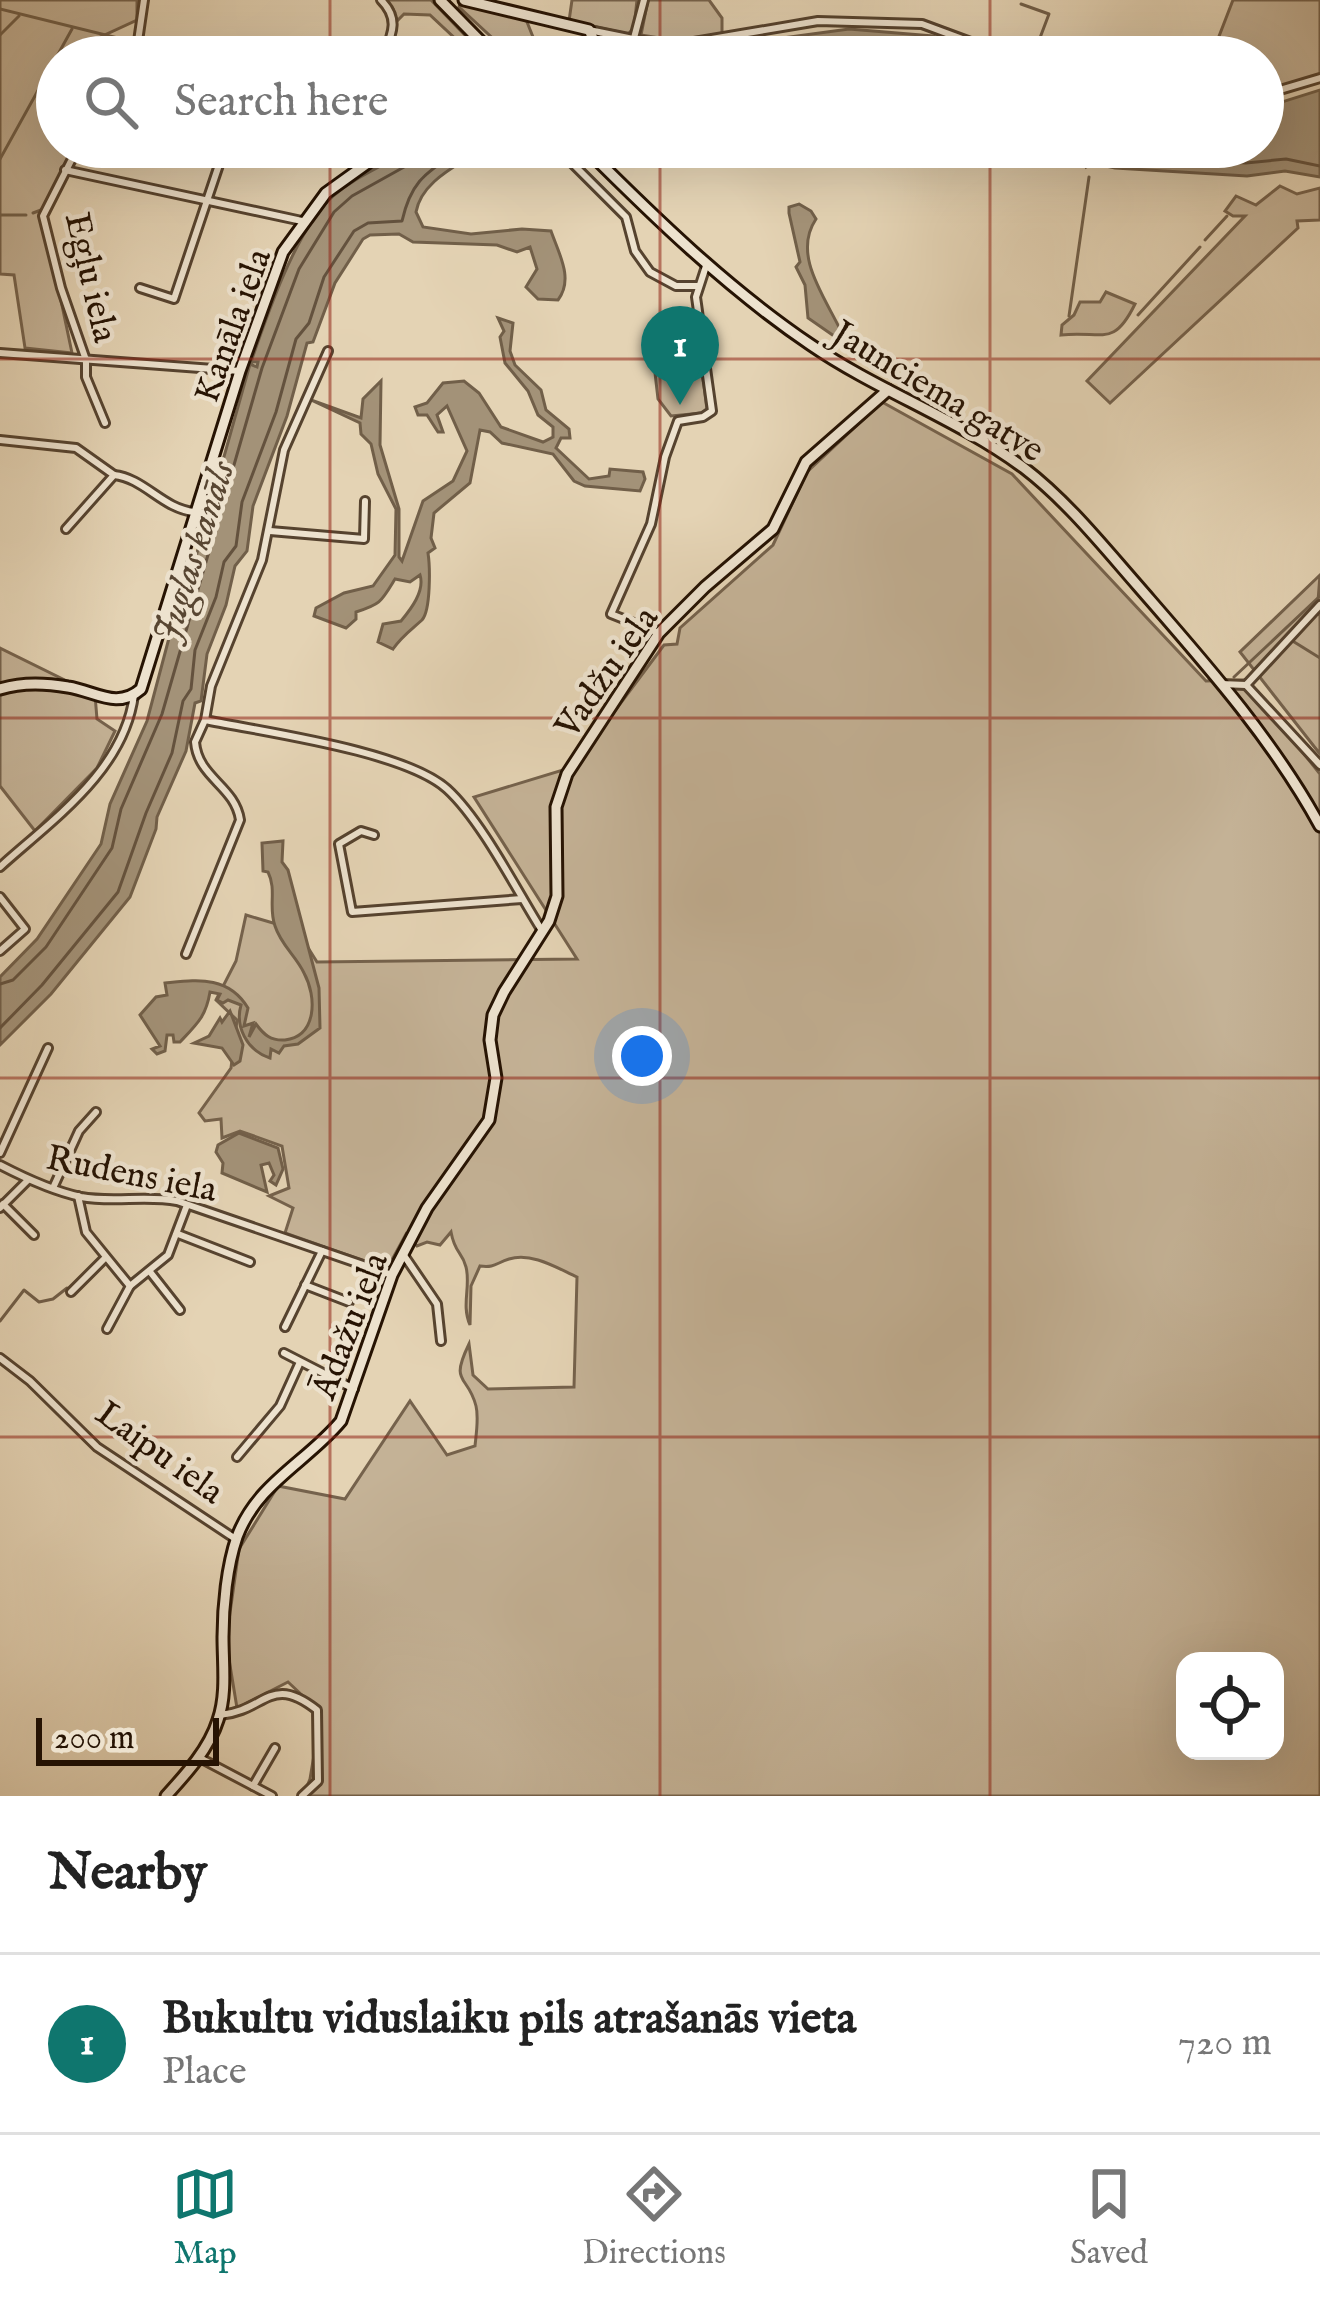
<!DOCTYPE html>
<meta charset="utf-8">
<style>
:root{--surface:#fff;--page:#f2f2f2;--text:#222;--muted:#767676;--line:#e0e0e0;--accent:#0f766e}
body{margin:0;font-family:"IM FELL English",serif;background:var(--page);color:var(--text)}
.controls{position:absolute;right:36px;bottom:36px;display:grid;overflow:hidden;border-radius:24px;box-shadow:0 12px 48px #0002}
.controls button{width:108px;height:108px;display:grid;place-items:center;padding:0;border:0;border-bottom:3px solid var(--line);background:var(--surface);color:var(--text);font:60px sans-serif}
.scale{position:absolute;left:36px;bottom:30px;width:183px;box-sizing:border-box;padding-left:12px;border:6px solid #261303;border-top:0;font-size:33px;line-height:42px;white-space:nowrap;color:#261303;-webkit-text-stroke:9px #ede2ce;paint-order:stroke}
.you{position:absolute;left:642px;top:1056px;width:42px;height:42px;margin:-30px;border:9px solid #fff;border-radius:50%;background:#1a73e8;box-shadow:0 0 0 18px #1a73e833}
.badge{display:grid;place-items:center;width:78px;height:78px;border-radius:50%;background:var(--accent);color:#fff;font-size:39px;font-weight:700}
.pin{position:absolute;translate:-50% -99px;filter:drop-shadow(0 3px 6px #0008)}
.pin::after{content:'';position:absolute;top:63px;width:42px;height:36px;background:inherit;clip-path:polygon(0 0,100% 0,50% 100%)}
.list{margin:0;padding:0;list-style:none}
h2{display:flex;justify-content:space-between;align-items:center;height:156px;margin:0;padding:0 48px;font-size:51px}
h2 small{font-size:39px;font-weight:400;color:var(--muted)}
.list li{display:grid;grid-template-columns:78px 1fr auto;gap:36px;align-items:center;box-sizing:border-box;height:180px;padding:0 48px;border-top:3px solid var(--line)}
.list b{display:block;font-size:45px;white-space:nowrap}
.list p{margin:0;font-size:39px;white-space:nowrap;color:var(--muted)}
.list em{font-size:39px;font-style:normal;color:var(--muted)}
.icon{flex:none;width:66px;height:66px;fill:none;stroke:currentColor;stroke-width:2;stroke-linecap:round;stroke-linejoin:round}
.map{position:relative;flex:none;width:1320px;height:1796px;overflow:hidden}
.search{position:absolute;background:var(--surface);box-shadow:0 12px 48px #0002;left:36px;right:36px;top:36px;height:132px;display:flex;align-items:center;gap:30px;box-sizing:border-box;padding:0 42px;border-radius:66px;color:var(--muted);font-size:45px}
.sheet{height:336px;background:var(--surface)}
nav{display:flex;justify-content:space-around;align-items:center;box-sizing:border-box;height:168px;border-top:3px solid var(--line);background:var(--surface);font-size:33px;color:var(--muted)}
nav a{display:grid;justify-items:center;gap:6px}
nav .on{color:var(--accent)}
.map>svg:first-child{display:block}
.green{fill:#c4b296;stroke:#75624c;stroke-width:3;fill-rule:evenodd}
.water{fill:#a39278;stroke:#715f49;stroke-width:3}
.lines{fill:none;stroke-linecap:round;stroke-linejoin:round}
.shore{stroke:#64523e;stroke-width:3}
.stream{stroke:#715f49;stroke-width:3}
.street-casing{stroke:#56432f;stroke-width:12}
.secondary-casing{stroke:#261303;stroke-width:15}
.street{stroke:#ede2ce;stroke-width:6}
.secondary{stroke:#ede2ce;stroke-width:9}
.grid{fill:none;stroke:#8f2418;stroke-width:3;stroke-opacity:0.55}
.labels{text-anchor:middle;stroke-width:9;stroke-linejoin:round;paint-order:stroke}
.street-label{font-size:36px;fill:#261303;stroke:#ede2ce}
.water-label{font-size:39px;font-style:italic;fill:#584632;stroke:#ede2ce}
</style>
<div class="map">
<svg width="1320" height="1796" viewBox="0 0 1320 1796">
<rect width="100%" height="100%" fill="#e4d3b4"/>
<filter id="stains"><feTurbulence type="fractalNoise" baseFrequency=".00167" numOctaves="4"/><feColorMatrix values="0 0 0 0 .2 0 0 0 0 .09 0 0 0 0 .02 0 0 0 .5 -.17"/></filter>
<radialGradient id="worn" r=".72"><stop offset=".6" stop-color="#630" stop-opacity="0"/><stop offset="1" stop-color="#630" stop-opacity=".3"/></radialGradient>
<g class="green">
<path d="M0 0H137V20L94 40 103 57H57V147H74L42 210 72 353 25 348 14 275 0 274Z"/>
<path d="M383 0H431L486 57H475L430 15 404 14 395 23 393 9Z"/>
<path d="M572 0H637L634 28 628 34 569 21Z"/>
<path d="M648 0H709L722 18V36L666 39 641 35Z"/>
<path d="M1233 0H1320V75L1263 91V57H1211Z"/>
<path d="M460 4 525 17 541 57H513L459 7Z"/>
<path d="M1280 186 1297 194 1320 188V220L1297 221 1298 228 1110 403 1087 381 1245 216H1233L1225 211 1236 196 1256 205Z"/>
<path d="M1106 292 1135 304C1113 349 1102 330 1061 335L1062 325 1074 315 1080 302H1100Z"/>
<path d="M683 331C703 348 703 384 707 409L702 413 671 416 658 399 651 338Z"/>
<path d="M882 402 1012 474 1206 681 1245 680 1320 774V1796H303L310 1779 321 1713 288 1682 237 1708 226 1641 239 1549 278 1486 345 1499 410 1401 447 1455 475 1446C476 1435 479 1418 476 1406 468 1374 449 1385 469 1344L473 1375 488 1389 574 1387 577 1277C557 1268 532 1252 509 1259 496 1263 495 1268 480 1266L471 1286 470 1325C461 1305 471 1286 466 1267 462 1251 455 1254 451 1232L440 1245 427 1242 417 1246 406 1234 387 1269 285 1233 293 1208 269 1196 289 1188 282 1146 240 1131 222 1138 221 1119 205 1121 199 1113 231 1068 237 1020 216 1000 236 961 246 915 297 930 317 962 577 959 474 797 573 767 664 645 677 644 680 628 773 545 807 472ZM1185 1661H1275V1751H1185Z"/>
<path d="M1320 575 1317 614 1320 615V754L1240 652Z"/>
<path d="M0 648 95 695 97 719 115 731 97 768 35 831 0 786Z"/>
</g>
<g class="water">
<path d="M849 29 933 36 995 57H643Z"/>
<path d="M1320 90V177L1285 171 1247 176 1115 168 1092 163 1086 167 1084 163 1071 166 1056 162 1051 154 1021 147H1263V108Z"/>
<path d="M413 147H484C462 164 422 179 416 212L423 227 471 234 522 229 551 231C559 254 574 279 558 300L538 299 526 287 537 269 530 247 517 252 497 245 413 242 399 234 370 235 363 239 335 283 313 342 307 343 287 416 253 506 247 551 235 566 226 605 207 654 201 701 195 703 186 751 157 817 156 829 130 897 51 994 0 1045V977L37 939 101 844 110 804 147 721 169 638 175 631 250 364 257 367 258 362H251C267 315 297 227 333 196 357 175 387 165 413 147Z"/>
<path d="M799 204 811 211 816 219C789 259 833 306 847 345L808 318 805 285 796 267 800 262 789 213V207Z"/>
<path d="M498 318 513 323 510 351 515 365 541 390 546 410 569 429 570 438H561L556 448 589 479 609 476 610 469 643 472 645 479 640 491 585 486 574 481 553 454 502 443 490 432 480 430 470 483 434 513 431 538 435 548 428 553C430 566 431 610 422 620 411 630 402 636 393 649L378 642 383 624 401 621C411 609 425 591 420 575L410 582 395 579C381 602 381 604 356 612V619L346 628 314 616 316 608 344 593 373 586 395 555 396 509 378 474 371 444 361 434 360 423 311 400 361 418 363 399 381 381 380 445 399 509V557L402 561 423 501 453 481 467 451 447 406 437 415 443 432H438L427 415H418L415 407 427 403 443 383 464 381 479 393 501 427 543 442 553 437V427L538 415 528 391 505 363 500 337 504 331Z"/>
<path d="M283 841 282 862 288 870 319 988 320 1028 298 1044 284 1046 279 1053 271 1049 270 1058C246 1050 235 1026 241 1005L228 1000 223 1003 217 1000 220 994 210 992C206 1016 198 1023 180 1042H174L173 1035H167L165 1051 157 1054 152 1049 160 1046 140 1015 156 997 167 995 165 983C197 980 228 975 248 1008L244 1026 253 1023 249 1037 256 1024C264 1035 271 1041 285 1040 317 1036 317 997 304 973 296 956 281 945 275 926 268 907 277 890 268 872L263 871 262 843Z"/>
<path d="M230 1011 243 1045 240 1061 234 1065 222 1048 194 1043 209 1036 220 1018 222 1022Z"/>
<path d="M239 1133 278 1148 283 1169 276 1185 270 1181 274 1175 269 1163 261 1165 267 1192 222 1173 223 1163 216 1152 218 1145Z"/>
</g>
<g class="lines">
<g class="shore">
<path d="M734 57C807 48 886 27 958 57"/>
<path d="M1061 147 1070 153 1093 151 1117 156 1246 163 1286 159 1320 166"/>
<path d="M0 984 13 980 46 947 112 848 121 809 162 714 262 368 299 269 334 212 352 196 413 162 419 147"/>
<path d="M0 1028 42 985 118 892 146 813 172 753 183 701 191 689 195 650 216 597 224 562 236 546 242 502 276 412 296 339 309 323 324 277 354 231 368 223 402 221C412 177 429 172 464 147"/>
</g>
<g class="stream">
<path d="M1021 4 1049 14 1035 51"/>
<path d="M0 9 134 42"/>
<path d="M0 35 19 16"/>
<path d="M141 43 169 47"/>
<path d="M185 49 242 57"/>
<path d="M0 159 72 29"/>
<path d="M33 213 41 210"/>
<path d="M0 215H26"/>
<path d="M1205 240 1227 216"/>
<path d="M1138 315 1200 247"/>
<path d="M1069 316 1089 177"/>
<path d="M1291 640 1320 658"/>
<path d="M1234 677 1320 596"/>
<path d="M0 1321 24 1290 39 1302 53 1299 67 1288"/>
</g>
<g class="street-casing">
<g id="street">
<path d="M381 0C400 19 392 34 383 57"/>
<path d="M589 30 648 42 688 43 818 21 922 24 1011 57"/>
<path d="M634 38 644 0"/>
<path d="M137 48 202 57"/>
<path d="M130 57 137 48 144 0"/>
<path d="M1263 95 1320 78"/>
<path d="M78 147 43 216 61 288 86 360V377L105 423"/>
<path d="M556 147 626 217 635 251 650 272 676 286H698"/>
<path d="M65 170 302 221"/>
<path d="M140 288 174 299 225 147"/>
<path d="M0 353 240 371"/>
<path d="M0 440 76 448 114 475"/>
<path d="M66 529 114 475C144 478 163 509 194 512"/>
<path d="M270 531 364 539 365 501"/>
<path d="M659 633 611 614 651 524 665 457 678 421 703 417 712 411 696 297 707 263"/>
<path d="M1221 684 1246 685 1320 605"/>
<path d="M1246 685 1320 765"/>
<path d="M205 720C264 732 405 751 447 789 481 820 516 889 541 929"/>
<path d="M374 835 361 831 339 844 352 912 522 899"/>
<path d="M0 867C52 820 124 771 134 695"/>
<path d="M0 897 25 929 0 951"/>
<path d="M186 954 240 820C235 786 198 778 195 742L205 720 211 686 262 560 284 450 328 351"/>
<path d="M0 1153 48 1048"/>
<path d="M0 1165C25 1178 53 1191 81 1197 113 1203 145 1195 177 1201L392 1275"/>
<path d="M53 1188 79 1131 96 1112"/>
<path d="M78 1196 86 1232 130 1286 168 1255 187 1205"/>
<path d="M3 1204 34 1235"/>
<path d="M0 1208 28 1180"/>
<path d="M178 1234 250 1262"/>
<path d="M403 1254 437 1304 441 1341"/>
<path d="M151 1273 180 1310"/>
<path d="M305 1285 349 1302"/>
<path d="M71 1292 104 1259"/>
<path d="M285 1327 322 1251"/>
<path d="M107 1329 130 1286"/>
<path d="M284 1353 354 1389"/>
<path d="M0 1358 30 1381 97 1447 234 1538"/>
<path d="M237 1457 280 1406 300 1362"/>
<path d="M220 1715C266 1711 270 1673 317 1710L318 1781 302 1796"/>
<path d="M198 1757 272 1796"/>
<path d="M253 1786 275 1748"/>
</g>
</g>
<g class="secondary-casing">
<g id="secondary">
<path d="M440 0 496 57"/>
<path d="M464 0 589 30 597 47 593 57"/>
<path d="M584 147C654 217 728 289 811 345 878 391 958 419 1024 468 1067 501 1103 546 1138 586 1204 662 1272 738 1320 826"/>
<path d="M0 689C22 682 45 683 68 687 95 691 117 710 141 689L240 371 283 252 326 193 390 147"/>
<path d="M166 1796C186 1774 209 1749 218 1720 227 1694 223 1665 223 1637 223 1606 227 1566 237 1537 257 1483 307 1462 341 1421L392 1275 427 1208 489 1120 496 1078 490 1040 493 1015 504 992 549 921 557 896 556 807 567 774 659 633 705 587 773 529 806 462 888 390"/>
</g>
</g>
<use href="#street" class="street"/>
<use href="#secondary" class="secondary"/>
</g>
<path class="grid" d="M330 0V57M660 0V57M990 0V57M330 147V1796M660 147V1796M990 147V1796M0 359H1320M0 718H1320M0 1078H1320M0 1437H1320"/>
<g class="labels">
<g class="street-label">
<text transform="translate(93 277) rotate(77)" y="13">Egļu iela</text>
<text transform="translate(231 325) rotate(-70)" y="13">Kanāla iela</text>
<text transform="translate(939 390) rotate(31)" y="13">Jaunciema gatve</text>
<text transform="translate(605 671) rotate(-55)" y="13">Vadžu iela</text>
<text transform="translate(132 1172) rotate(11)" y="13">Rudens iela</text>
<text transform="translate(348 1325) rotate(-69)" y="13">Ādažu iela</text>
<text transform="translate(161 1451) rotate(36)" y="13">Laipu iela</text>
</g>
<g class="water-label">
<text transform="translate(192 551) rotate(-72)" y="14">Juglas kanāls</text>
</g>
</g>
<rect width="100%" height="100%" filter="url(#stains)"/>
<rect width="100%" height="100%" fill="url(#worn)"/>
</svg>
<div class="controls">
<button><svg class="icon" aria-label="locate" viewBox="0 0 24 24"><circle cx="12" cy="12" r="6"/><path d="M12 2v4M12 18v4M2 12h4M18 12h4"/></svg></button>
</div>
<div class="scale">200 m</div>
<div class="you"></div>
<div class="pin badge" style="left:680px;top:405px">1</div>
<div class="search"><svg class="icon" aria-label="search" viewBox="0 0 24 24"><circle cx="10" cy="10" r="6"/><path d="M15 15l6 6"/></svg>Search here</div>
</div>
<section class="sheet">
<h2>Nearby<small></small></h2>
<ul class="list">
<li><span class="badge">1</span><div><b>Bukultu viduslaiku pils atrašanās vieta</b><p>Place</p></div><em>720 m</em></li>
</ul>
</section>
<nav>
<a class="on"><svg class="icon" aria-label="map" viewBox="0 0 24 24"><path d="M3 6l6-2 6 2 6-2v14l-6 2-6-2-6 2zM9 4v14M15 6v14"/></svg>Map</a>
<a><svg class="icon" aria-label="directions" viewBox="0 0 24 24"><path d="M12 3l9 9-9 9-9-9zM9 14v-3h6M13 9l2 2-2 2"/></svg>Directions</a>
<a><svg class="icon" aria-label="saved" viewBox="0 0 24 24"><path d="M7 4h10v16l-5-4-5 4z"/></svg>Saved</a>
</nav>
